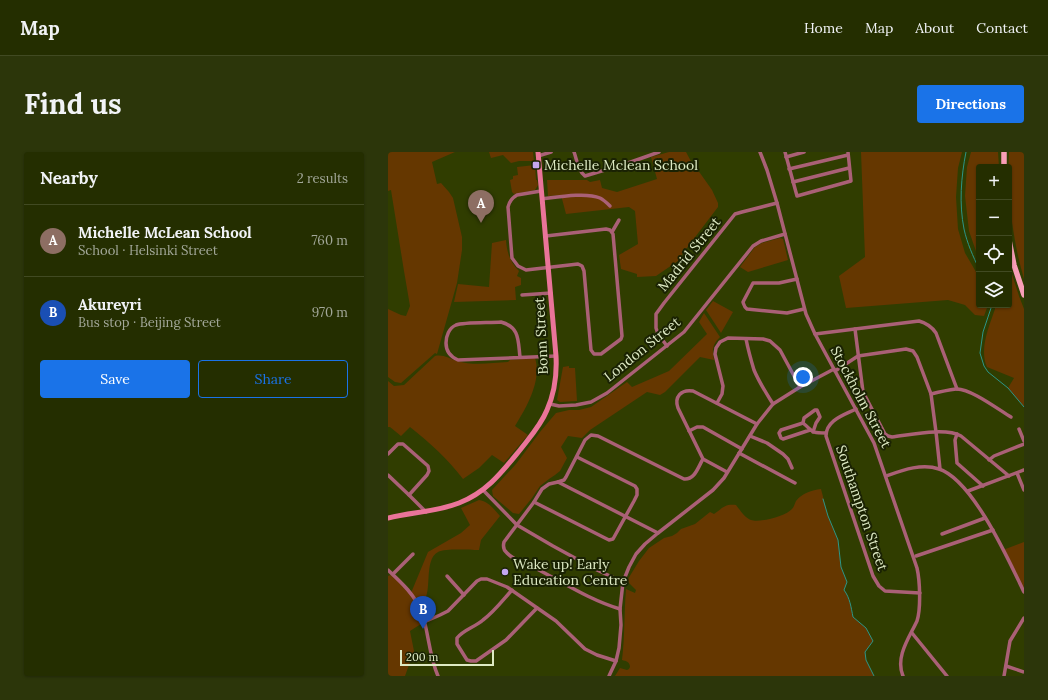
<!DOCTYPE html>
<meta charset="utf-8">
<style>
:root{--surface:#242e00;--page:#2c360a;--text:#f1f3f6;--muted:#a3a899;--line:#414a22;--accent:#1a73e8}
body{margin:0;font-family:Lora,serif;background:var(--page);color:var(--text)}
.controls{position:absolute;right:12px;top:12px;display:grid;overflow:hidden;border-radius:4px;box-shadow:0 1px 3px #0004}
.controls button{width:36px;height:36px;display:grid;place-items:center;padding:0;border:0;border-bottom:1px solid var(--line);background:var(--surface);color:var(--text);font:20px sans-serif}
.scale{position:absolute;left:12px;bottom:10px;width:94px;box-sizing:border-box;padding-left:4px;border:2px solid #deeac4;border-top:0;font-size:11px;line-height:14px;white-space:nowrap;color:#deeac4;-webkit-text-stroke:3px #1a2203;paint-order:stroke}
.you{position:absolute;left:415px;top:225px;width:14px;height:14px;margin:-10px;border:3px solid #fff;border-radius:50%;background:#1a73e8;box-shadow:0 0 0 6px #1a73e833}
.badge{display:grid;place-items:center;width:26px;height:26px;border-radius:50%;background:var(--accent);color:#fff;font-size:13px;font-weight:700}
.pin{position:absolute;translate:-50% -33px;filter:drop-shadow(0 1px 2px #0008)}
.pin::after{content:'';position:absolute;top:21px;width:14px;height:12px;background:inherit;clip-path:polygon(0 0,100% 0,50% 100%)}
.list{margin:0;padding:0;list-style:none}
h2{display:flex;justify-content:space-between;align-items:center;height:52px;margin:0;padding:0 16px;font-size:17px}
h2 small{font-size:13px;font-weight:400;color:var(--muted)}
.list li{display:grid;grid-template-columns:26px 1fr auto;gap:12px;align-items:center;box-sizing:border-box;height:72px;padding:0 16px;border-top:1px solid var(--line)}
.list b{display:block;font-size:15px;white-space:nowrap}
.list p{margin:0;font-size:13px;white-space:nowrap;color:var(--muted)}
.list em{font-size:13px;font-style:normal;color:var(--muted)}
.actions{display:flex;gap:8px;padding:12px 16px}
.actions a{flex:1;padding:9px 0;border:1px solid var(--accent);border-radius:4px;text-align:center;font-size:14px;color:var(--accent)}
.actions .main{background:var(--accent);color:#fff}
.icon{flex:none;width:22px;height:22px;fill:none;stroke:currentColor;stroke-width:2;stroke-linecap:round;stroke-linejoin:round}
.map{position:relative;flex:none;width:636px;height:524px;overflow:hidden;border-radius:4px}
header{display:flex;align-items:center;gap:24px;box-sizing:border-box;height:56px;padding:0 20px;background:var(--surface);border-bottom:1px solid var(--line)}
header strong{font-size:19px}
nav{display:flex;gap:22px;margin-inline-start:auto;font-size:14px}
.intro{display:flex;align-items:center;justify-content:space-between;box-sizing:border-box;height:96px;padding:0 24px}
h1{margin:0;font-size:28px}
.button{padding:10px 18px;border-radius:4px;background:var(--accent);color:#fff;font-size:14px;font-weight:700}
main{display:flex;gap:24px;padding:0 24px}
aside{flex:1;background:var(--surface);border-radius:4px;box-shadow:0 1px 3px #0004}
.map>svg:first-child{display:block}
.green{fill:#653700}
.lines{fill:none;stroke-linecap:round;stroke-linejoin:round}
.stream{stroke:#2c9587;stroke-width:1}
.street{stroke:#aa6076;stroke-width:3.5}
.secondary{stroke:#ea7499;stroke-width:5}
.primary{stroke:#f99eb8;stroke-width:5.5}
.poi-dot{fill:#c4a7f1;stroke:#1a2203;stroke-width:1.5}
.labels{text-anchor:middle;stroke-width:4;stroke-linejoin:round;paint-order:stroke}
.poi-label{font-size:14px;fill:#deeac4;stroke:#1a2203;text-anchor:start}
.street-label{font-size:14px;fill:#deeac4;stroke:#1a2203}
</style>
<header>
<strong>Map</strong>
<nav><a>Home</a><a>Map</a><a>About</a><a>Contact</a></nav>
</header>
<div class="intro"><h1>Find us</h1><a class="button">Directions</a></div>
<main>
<aside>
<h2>Nearby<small>2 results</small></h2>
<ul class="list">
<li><span class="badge" style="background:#8d6e63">A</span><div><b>Michelle McLean School</b><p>School · Helsinki Street</p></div><em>760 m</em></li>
<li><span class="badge" style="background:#1a4fb4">B</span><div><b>Akureyri</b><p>Bus stop · Beijing Street</p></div><em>970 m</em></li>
</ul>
<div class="actions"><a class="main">Save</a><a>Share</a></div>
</aside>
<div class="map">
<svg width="636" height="524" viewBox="0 0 636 524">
<rect width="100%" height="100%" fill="#303d00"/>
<g class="green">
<path d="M0 0H67L44 10 49 32 53 31 61 40 65 46 74 85V98L69 131 49 202 47 201 13 231 7 230 0 225V157L13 163 18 164 22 154 16 119 3 38 0 39Z"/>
<path d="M101 0H145L146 9H131L123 11 115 3 103 6Z"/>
<path d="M281 0H298L305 13 312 21 324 38 330 51V55L295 101 290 109 268 124 249 125V122L233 117 231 103 250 92 247 59 241 55 178 62 173 43 160 44 159 28H199L202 30 212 28 214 36 229 40 269 27 263 5Z"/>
<path d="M473 0H574L570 16 568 45 570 77 577 101 591 125V153H600L596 164 587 163 577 153 560 148 458 156 451 124 477 105Z"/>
<path d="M583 0H610L611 15H591V108L581 79 577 44 579 15Z"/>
<path d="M621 0H636V127C624 86 619 42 621 0Z"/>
<path d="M147 13 148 28H149L150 33 147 38 126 42 124 40 122 28 125 27V24L130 23 129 15Z"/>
<path d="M392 86 395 87 400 108 360 120 352 115 367 95 374 91Z"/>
<path d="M118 88C119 101 122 110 131 119L129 124 133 126V133L127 135 128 148 66 150 70 132 101 135 104 91Z"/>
<path d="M621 113 631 144 636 157V255L620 236 626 226 599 215C591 197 601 175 607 157V153H621Z"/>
<path d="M325 149 345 160 333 181 318 158Z"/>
<path d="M316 161 332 185C324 193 324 198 326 208L312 205 277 240 272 243 259 240 202 278 194 286 180 284 173 295 179 306 172 319 167 323 161 327 152 334 144 346 131 362 125 361 105 344 104 338 128 312 152 280 168 261 181 258H191L203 255 239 230 244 235 281 219 319 182 311 170Z"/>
<path d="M47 204C55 202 62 207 69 209 85 214 103 211 120 210L122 208 147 206C154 228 139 255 127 274L140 283 116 311 104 303 91 316 75 327C60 307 42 291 22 275L13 284 2 275H0V229L6 234 16 233Z"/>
<path d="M181 214V216H187L189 249 172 250 169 248 175 215Z"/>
<path d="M433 337 440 364 450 388 453 415 459 430 456 438C462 446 463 455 465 465L478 476 485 489 477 500 478 508 486 524H227L232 516 239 518 241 517 242 515C242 510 238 509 234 508 237 484 236 461 238 437L247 441 248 438 241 431 240 427 251 409 261 396 276 386 284 384 289 381 293 377 307 372 322 360 326 362C335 356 336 352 348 353 352 358 357 366 363 368 372 371 398 364 404 357 406 355 407 351 408 349 414 341 424 338 433 337Z"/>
<path d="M91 348C100 349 106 357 112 364L93 388 91 398C81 398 58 396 50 400 35 408 45 441 35 449 33 450 31 451 29 452L36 470 22 479 26 499 17 524H0V424L5 422 23 441 40 400 73 381 82 373 73 356Z"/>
<path d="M636 390V441L615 398Z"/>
</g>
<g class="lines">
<g class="stream">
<path d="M578 0C573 25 571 52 576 77 579 91 585 104 591 117"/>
<path d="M603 153V156L595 180 592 201 596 214 600 220 620 236 636 255"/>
<path d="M435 347 440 364 450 388 453 415 459 430 456 438C462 446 463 455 465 465L478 476 485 489 477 500 478 508 486 524"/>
</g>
<g class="street">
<path d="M186 0C189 8 190 19 197 24L240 11 271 0"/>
<path d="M372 0 379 18 389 51 418 162 427 182 486 291 529 416C532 429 533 457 529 469 521 486 507 505 515 524"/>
<path d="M397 0 409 44 463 29 460 0"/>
<path d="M150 4 163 0"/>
<path d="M398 5 416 0"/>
<path d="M401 17 460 3"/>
<path d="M405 30 461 16"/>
<path d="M153 39 129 43C124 46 121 50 120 55L124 106 130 114 138 118 190 112 194 114 196 119 203 198 206 202H213L233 187 234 184 225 82 222 78 218 77 158 84"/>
<path d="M154 47C170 45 198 40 212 46 216 48 219 51 222 54"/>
<path d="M224 80 231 68"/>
<path d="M409 127 391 131H365L355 150C356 153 356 155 359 157L399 161 416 157"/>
<path d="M134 143 163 141"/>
<path d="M467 177 475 240 497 282 500 284 504 285C522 283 557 275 573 284L621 324"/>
<path d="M427 182 531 169C538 171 544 175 548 181L569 237"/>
<path d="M358 187C360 197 363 208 366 218 371 230 378 241 385 252"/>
<path d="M279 194 270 182 268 176V162L276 151 347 62 354 60 389 51"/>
<path d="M132 205C130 189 132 175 113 170 103 171 76 170 68 173 61 176 58 184 58 191 58 200 63 205 70 208L168 204"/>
<path d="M447 219 470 204 518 197 525 199 529 205 543 242 548 280 552 317"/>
<path d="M543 242C551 240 560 238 568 237 582 236 611 258 623 265"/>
<path d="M329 251 334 242 335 234 327 202 328 196 332 190 340 186 375 187 382 189 392 198 412 235"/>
<path d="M162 252 171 254 188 253 203 250 219 241 296 180 365 94 373 89 397 82"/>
<path d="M468 257C456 263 438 268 438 284L485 424 491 434 497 439 532 441"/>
<path d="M415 271 416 266 427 258H429L432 265 428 271 425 280"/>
<path d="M631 277 636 289"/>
<path d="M422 278 395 287 393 286 391 281 393 278 415 271C426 280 422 281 438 281"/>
<path d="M301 279 309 275H315L354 297"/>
<path d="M569 282 567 288 569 311 595 334"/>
<path d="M362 284 379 291 395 302 400 307 404 316"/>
<path d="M351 301 407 331"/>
<path d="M0 302 10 292H15L40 314 41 319 39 323 21 343"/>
<path d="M601 308 606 304 636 292"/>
<path d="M339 320 315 307 290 256C286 245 293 237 305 239L369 272"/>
<path d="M629 321 636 338"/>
<path d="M0 323 21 343 38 360"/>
<path d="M498 324C515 318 534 311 551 317 585 328 621 409 636 440"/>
<path d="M170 330 176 328 178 325 197 288 203 283 210 284 296 327C307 328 310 315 315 307"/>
<path d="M95 338 129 373 165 394 209 418 235 430"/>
<path d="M580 339 636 318"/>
<path d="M146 350 217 386 221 388 225 387 246 349 249 343V337L247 334 189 305"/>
<path d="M554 382 597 366"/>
<path d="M528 404 605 378"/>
<path d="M0 418C14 431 27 443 34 461 41 482 41 504 50 524"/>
<path d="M5 422 25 402"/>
<path d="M59 424 76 443"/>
<path d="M124 438C115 448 106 460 95 468 87 475 75 478 69 486V492L79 508 83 509H88L118 488 149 456"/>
<path d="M232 457C202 448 176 431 149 417 139 412 126 409 119 401 115 398 115 394 116 390L146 350 154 337 161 332 170 330 270 381"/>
<path d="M36 470 52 463 60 459 89 429 93 427H99L119 435 168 469 197 497 209 503 228 509"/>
<path d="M524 481 559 524"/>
<path d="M618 514 636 520"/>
<path d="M221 524 228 509 231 496 233 473 232 457 235 430 241 415 248 402 257 392 270 381 325 338 336 326 369 272 385 252 412 235 446 217"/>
<path d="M616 524 622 489 636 466"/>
</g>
<path class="secondary" d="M0 366C24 360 48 360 71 351 99 340 114 320 132 298 142 285 153 273 159 258 167 240 169 223 168 204L150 0"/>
<g class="primary">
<path d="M616 0V15"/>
<path d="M621 88 626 113 636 143"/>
</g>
</g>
<g class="poi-dot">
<rect x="144" y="9" width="8" height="8" rx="2"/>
<circle cx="117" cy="420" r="4"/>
</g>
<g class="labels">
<g class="poi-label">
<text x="156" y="18">Michelle Mclean School</text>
<text x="125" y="417">Wake up! Early<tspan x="125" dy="16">Education Centre</tspan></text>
</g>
<g class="street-label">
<text transform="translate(301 102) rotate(-51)" y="5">Madrid Street</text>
<text transform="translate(153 184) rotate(-93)" y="5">Bonn Street</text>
<text transform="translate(254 197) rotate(-39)" y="5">London Street</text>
<text transform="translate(473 245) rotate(62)" y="5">Stockholm Street</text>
<text transform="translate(474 356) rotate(71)" y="5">Southampton Street</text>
</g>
</g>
</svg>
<div class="controls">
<button>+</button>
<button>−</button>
<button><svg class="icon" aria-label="locate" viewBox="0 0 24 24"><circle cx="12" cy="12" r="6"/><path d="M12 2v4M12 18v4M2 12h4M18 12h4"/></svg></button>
<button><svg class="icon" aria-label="layers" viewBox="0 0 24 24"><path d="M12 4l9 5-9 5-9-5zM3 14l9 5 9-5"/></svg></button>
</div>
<div class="scale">200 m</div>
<div class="you"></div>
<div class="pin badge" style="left:93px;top:71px;background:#8d6e63">A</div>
<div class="pin badge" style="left:35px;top:477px;background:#1a4fb4">B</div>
</div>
</main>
